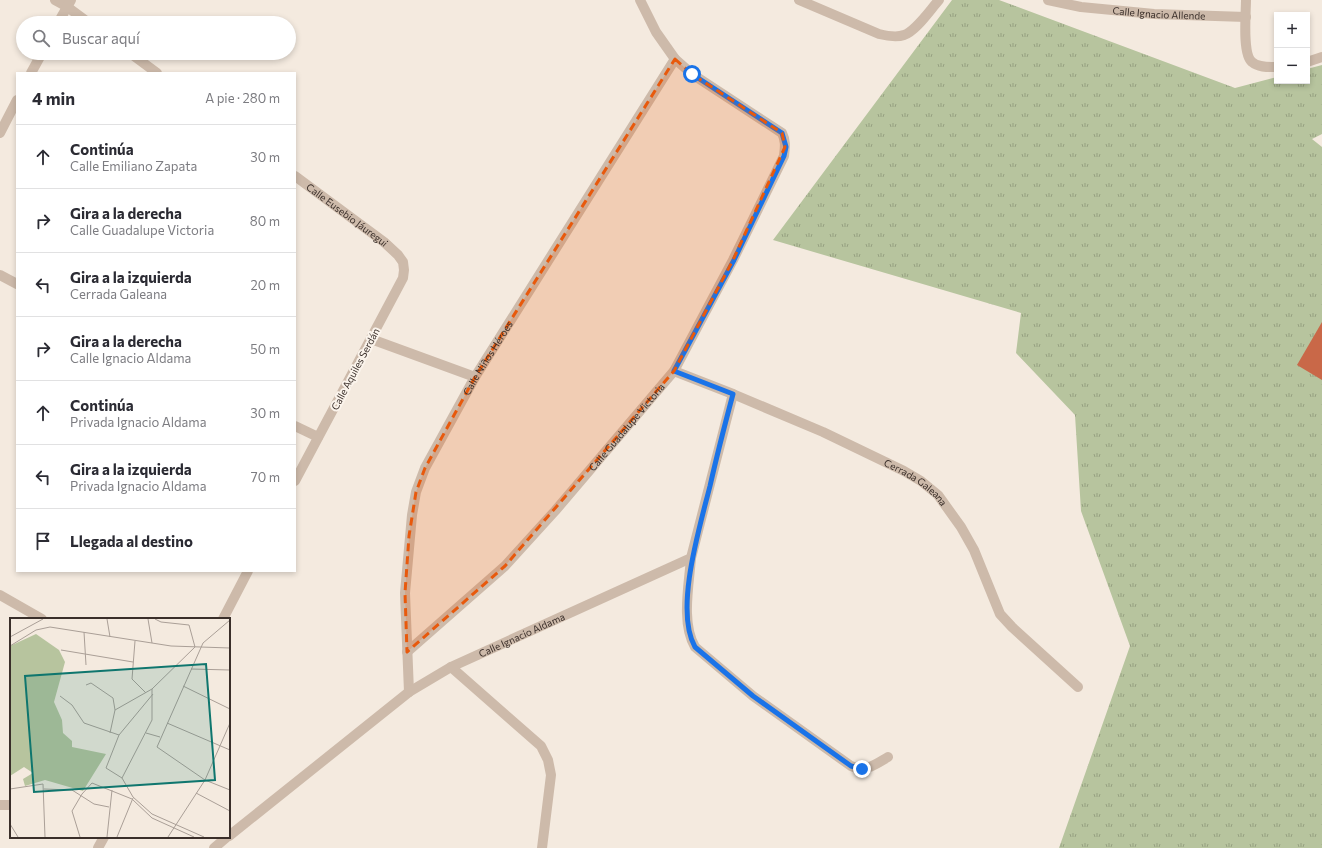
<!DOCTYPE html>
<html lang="es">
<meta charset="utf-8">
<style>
:root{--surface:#fff;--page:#f7f7f7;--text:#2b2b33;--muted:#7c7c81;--line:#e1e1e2}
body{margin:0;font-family:Commissioner,sans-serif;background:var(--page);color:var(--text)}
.controls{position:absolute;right:12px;top:12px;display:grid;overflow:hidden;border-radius:0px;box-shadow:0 2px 6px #0003}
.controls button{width:36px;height:36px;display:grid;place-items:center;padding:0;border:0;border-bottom:1px solid var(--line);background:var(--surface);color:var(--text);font:20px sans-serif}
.stop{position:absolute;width:12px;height:12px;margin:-9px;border:3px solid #1a73e8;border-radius:50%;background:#fff}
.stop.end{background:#1a73e8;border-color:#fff;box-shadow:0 1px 4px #0008}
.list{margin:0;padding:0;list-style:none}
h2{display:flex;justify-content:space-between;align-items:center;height:52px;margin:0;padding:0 16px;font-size:17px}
h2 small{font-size:13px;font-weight:400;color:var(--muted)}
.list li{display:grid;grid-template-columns:26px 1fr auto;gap:12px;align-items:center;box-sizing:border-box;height:64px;padding:0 16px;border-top:1px solid var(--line)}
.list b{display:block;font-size:15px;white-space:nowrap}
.list p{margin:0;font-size:13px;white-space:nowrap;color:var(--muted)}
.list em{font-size:13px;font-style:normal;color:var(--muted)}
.icon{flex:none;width:22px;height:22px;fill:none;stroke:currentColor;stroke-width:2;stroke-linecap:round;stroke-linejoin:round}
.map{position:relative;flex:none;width:1322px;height:848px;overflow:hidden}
.search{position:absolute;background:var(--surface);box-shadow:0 2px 6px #0003;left:16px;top:16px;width:280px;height:44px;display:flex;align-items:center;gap:10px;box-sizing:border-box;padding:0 14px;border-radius:22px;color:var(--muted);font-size:15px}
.panel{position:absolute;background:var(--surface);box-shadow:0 2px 6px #0003;left:16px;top:72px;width:280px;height:500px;border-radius:0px}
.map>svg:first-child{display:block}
.grass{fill:url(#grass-tufts)}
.building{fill:#c96848}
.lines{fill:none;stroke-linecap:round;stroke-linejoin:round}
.street{stroke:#cdbaaa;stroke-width:10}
.route{stroke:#1a73e8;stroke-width:5}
.marked{fill:#e8590c;fill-opacity:0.2;stroke:#e8590c;stroke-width:3;stroke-dasharray:8 5;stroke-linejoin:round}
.labels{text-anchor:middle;stroke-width:4;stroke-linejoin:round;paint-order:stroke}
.street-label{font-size:10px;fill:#3a2f2a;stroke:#fbf4ec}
.inset-road{fill:none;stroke:#aa9f97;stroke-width:1}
.view{fill:#0f766e;fill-opacity:0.15;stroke:#0f766e;stroke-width:2}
.inset-edge{fill:none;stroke:#3a2f2a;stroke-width:2}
</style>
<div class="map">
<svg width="1322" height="848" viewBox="0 0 1322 848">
<defs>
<pattern id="grass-tufts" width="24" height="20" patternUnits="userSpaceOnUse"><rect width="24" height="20" fill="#b7c49e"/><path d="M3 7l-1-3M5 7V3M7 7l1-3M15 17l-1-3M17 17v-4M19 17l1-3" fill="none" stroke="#96a081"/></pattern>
</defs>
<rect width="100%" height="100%" fill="#f4eadf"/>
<path class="grass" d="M952 0H999L1235 88 1277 77V81H1307V69L1322 65V134L1312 139 1322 147V848H1059L1130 646 1081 511 1075 415 1016 353 1021 313 773 240Z"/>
<path class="building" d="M1322 322V380L1297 365Z"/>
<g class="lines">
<g class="street">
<path d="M55 0 66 6 89 23"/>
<path d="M799 0 879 34C887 36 896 38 904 35 916 31 930 10 939 0"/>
<path id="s1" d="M1048 0 1081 7 1154 14 1246 17"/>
<path d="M1246 0C1246 13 1242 54 1252 62 1259 68 1269 67 1277 67"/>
<path d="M58 23 71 0"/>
<path d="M130 53 157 73"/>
<path d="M1307 62 1322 57"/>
<path d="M31 73 42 53"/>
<path d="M0 133 17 100"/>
<path id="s2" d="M295 176 384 242 398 255 403 262 404 270 403 278 295 481"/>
<path d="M0 275 17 284"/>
<path d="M371 339 475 377"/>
<path id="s3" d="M674 371 733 394 823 432 904 471 921 481 938 495 961 527 974 550 1000 614 1012 627 1078 687"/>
<path d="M295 426 318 437"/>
<path d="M691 558C689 585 681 623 695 647L753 696 851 766C865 773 876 764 888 757"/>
<path d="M0 595 42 619"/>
<path d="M223 619 248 571"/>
<path id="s4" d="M407 652 505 566 555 511 674 371 733 260 784 156C785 147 786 141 782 133L692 74 675 59 656 32 640 0"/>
<path d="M451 667 541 746 548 760 551 775 542 848"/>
<path id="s5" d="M409 692 405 593 412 515 416 492 425 468 475 377 675 59"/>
<path d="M0 805H11"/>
<path id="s6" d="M229 836 409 692 451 667 691 558 733 394"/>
<path d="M98 848 104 837"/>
<path d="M214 848 227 837"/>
</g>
</g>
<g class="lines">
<path class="route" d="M692 74 782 133 786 147 784 156 734 260 674 371 733 394C725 424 717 455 710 486 700 526 674 610 695 647L753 696 851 766 862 769"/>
</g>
<path class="marked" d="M675 59 692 74 782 133 785 147 733 260 674 371 505 566 407 652 405 593 409 536 416 492 425 468 475 377Z"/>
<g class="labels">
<g class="street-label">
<text dy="4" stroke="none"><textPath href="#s1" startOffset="112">Calle Ignacio Allende</textPath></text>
<text dy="4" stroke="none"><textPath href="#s2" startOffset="65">Calle Eusebio Jáuregui</textPath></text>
<text dy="4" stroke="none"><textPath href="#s5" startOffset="353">Calle Niños Héroes</textPath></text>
<text transform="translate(355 369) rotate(-62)" y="4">Calle Aquiles Serdán</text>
<text dy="4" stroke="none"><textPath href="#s4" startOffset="315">Calle Guadalupe Victoria</textPath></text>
<text dy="4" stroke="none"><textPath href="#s3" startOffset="267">Cerrada Galeana</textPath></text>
<text dy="4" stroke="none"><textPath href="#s6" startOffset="357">Calle Ignacio Aldama</textPath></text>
</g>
</g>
<g transform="translate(10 618)">
<rect width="220" height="220" fill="#f4eadf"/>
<path d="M26 16 49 32 55 44 44 84 52 102 53 115 62 123V129L96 136 73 173 35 162 15 168 13 161 23 155 14 149 0 158V28Z" fill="#b7c49e"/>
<path class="inset-road" d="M97 1 100 19M138 1 142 25M220 2 193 25 147 129 195 162 220 172M74 14 76 47M0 19 33 1M125 23 122 61 136 75M0 28 26 12 40 9 161 28 220 30M51 32 123 44M181 51 220 52M76 67 81 65 103 80 105 92M173 68 220 91M143 76 109 117 96 150 112 160 123 179 142 196 194 219M50 78 62 87 74 105 109 117M157 105 220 132M100 115 105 92 142 71 185 29 179 7 151 4 145 1M136 115 150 119M112 160 142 102V71M0 171 33 166 35 219M34 171 62 172 84 186 99 189M186 175 220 193M0 206 8 219M70 219 62 193 72 176 82 165 122 181 142 200 184 219M97 219 102 172M107 219 123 180M158 219 195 162 220 105"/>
<path class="view" d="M196 46 205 162 24 174 15 58Z"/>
<rect width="220" height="220" class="inset-edge"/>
</g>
</svg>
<div class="controls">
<button>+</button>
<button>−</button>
</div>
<div class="stop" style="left:692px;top:74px"></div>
<div class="stop end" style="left:862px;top:769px"></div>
<div class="search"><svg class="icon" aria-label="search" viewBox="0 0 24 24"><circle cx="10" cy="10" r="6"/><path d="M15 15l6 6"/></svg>Buscar aquí</div>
<section class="panel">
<h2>4 min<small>A pie · 280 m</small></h2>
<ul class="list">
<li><svg class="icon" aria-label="ahead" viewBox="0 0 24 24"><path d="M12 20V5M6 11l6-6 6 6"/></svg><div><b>Continúa</b><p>Calle Emiliano Zapata</p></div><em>30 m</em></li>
<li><svg class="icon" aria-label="right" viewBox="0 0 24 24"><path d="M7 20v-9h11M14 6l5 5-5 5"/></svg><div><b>Gira a la derecha</b><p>Calle Guadalupe Victoria</p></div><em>80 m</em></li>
<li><svg class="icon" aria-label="left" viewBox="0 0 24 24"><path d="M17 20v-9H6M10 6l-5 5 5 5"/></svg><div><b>Gira a la izquierda</b><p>Cerrada Galeana</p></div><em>20 m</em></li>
<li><svg class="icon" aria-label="right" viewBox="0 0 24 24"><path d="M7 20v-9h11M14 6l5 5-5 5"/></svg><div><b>Gira a la derecha</b><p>Calle Ignacio Aldama</p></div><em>50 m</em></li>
<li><svg class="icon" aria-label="ahead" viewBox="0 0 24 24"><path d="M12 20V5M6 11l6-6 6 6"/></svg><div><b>Continúa</b><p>Privada Ignacio Aldama</p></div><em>30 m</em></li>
<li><svg class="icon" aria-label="left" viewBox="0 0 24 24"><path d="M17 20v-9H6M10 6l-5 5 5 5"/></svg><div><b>Gira a la izquierda</b><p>Privada Ignacio Aldama</p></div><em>70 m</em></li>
<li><svg class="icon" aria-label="arrive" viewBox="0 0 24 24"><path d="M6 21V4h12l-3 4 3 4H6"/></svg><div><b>Llegada al destino</b></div></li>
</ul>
</section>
</div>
